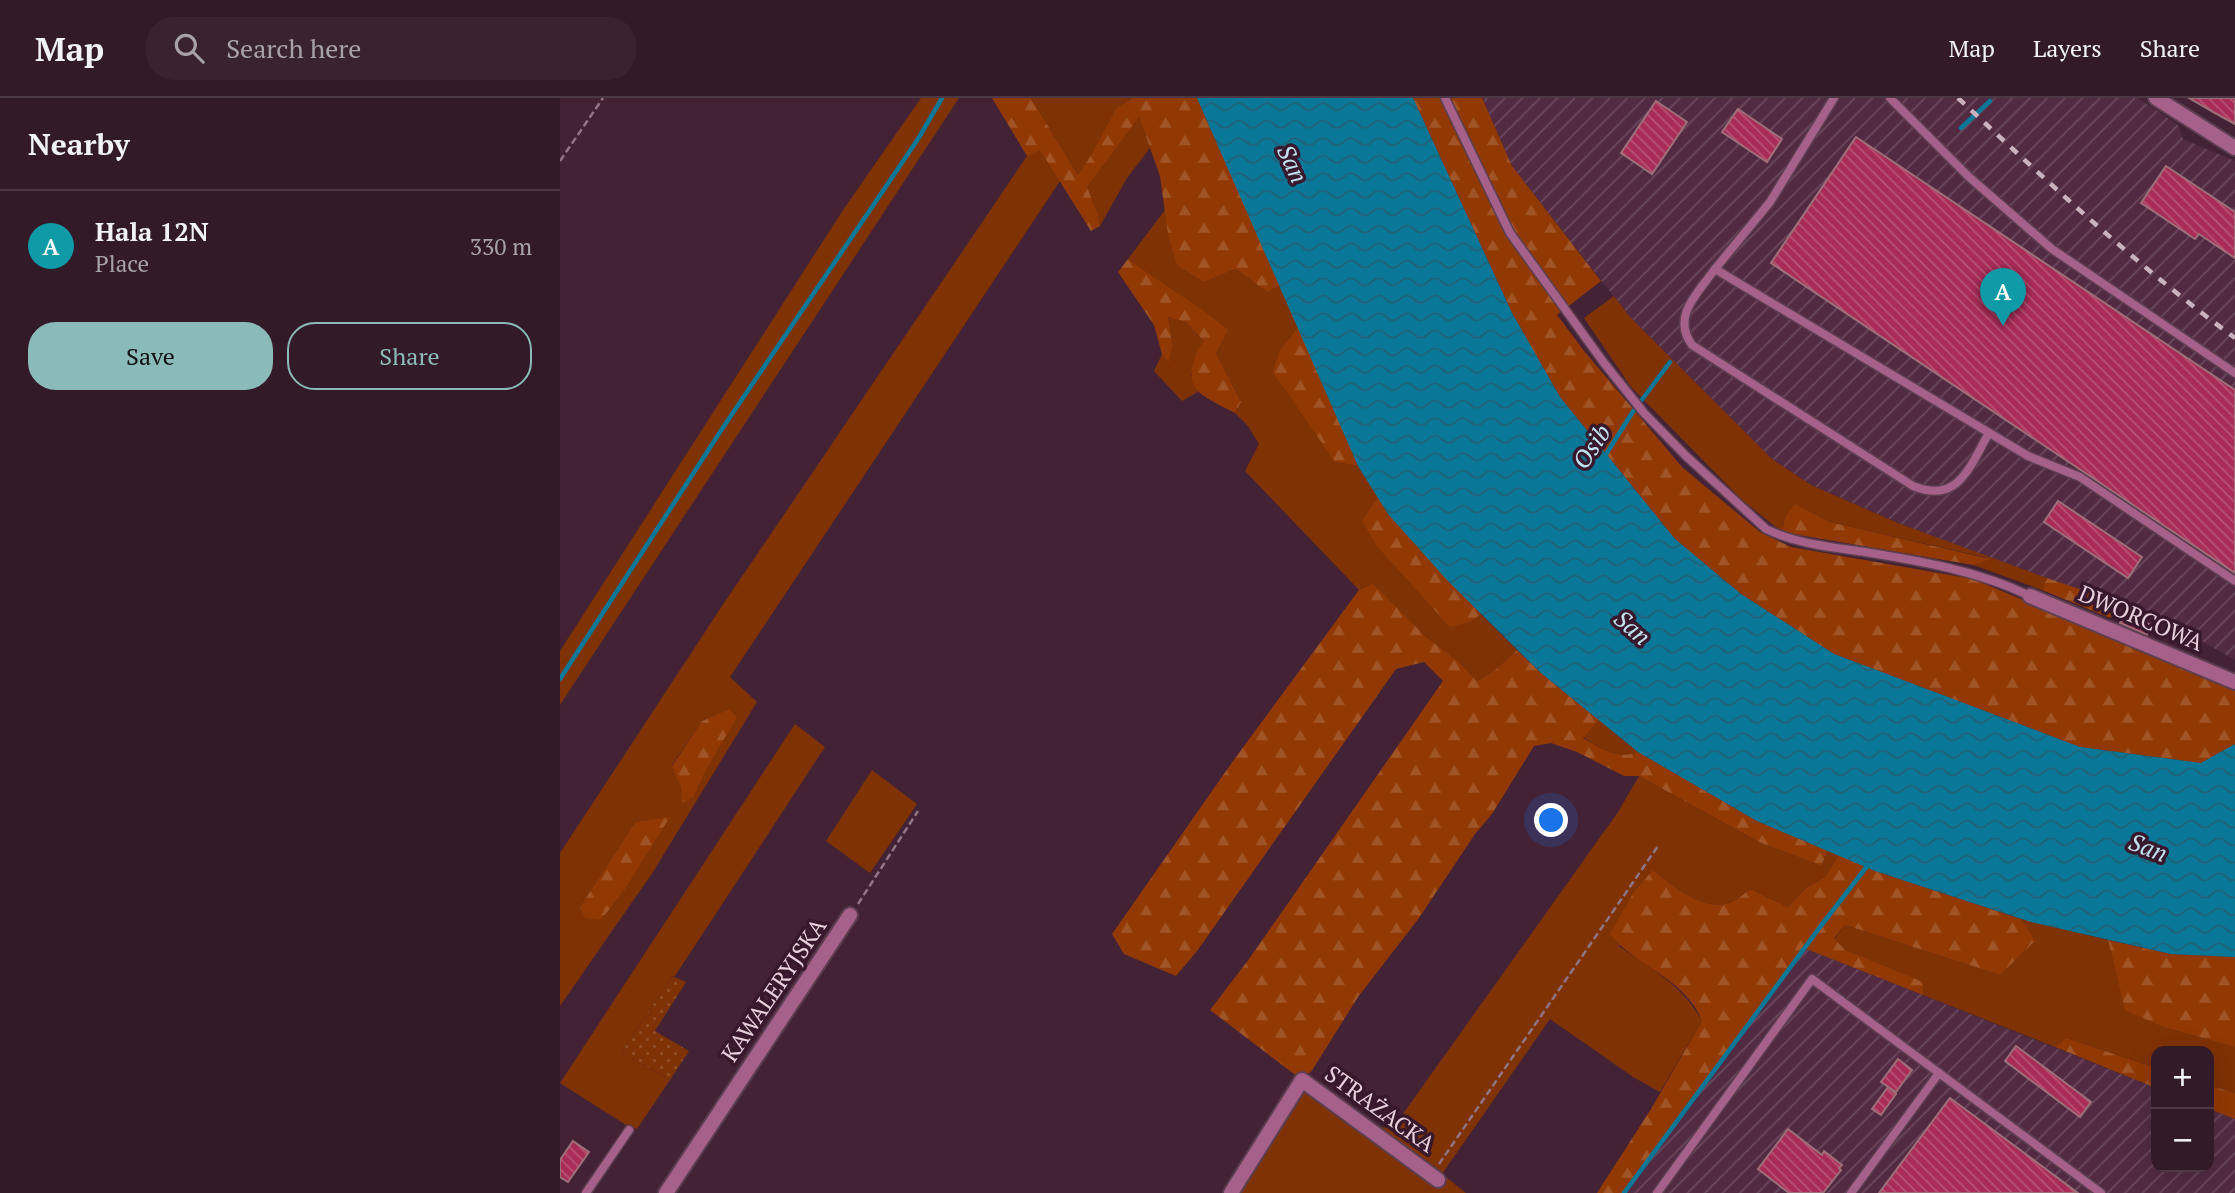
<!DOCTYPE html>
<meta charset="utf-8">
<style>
:root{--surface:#321a28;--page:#3a2330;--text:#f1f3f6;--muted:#a8a1a8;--line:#4d3845;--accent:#8bbbb9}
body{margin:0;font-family:"PT Serif",serif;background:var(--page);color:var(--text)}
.controls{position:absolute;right:21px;bottom:21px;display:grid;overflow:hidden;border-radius:14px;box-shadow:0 7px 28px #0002}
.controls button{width:63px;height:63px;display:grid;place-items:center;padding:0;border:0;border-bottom:2px solid var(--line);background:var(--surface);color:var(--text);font:35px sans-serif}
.you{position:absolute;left:992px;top:723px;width:24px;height:24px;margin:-18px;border:5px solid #fff;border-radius:50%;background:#1a73e8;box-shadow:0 0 0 10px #1a73e833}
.badge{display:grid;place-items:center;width:46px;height:46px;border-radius:50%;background:var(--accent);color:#fff;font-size:23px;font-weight:700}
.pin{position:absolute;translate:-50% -58px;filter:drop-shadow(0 2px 4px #0008)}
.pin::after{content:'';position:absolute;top:37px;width:24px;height:21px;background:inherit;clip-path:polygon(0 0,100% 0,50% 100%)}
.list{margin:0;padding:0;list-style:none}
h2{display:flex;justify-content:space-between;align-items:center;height:91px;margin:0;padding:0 28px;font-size:30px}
h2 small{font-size:23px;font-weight:400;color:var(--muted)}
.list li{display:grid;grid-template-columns:46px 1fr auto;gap:21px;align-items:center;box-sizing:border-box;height:112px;padding:0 28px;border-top:2px solid var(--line)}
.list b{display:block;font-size:26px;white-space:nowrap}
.list p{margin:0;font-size:23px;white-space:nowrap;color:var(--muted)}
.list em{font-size:23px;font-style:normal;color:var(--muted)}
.actions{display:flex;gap:14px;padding:21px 28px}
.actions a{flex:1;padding:16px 0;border:2px solid var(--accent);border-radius:28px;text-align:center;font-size:24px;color:var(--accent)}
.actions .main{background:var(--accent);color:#111}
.icon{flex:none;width:38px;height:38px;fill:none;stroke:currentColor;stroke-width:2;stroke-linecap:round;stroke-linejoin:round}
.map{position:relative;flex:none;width:1675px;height:1095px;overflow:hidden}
header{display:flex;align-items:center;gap:42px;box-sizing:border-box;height:98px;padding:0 35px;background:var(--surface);border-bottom:2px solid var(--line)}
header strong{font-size:33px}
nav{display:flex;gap:38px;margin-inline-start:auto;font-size:24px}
.search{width:490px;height:63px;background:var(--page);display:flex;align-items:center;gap:18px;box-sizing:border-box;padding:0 24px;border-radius:28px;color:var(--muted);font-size:26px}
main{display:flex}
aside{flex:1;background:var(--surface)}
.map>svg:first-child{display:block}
.industrial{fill:url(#industrial-furrows)}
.grass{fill:#7f3204;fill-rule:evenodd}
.forest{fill:url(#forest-firs)}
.park{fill:url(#park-dots)}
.water{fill:url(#water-waves)}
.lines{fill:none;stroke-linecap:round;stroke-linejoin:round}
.stream{stroke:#097898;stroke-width:4.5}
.building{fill:url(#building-back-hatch);stroke:#9d6f79;stroke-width:2}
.lane-casing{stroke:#5d3e51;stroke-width:11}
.street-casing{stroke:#5d3e51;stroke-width:18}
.path{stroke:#917485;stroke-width:2.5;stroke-dasharray:7 3.5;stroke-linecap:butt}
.lane{stroke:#a56189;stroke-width:8}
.street{stroke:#a56189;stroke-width:14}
.rail{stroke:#cbb2bf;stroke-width:4.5;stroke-dasharray:9 9;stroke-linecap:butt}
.labels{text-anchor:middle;stroke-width:7;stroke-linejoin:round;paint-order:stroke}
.street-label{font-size:23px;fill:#e7d0dc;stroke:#38182c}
.water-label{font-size:24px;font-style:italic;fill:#c1e2ef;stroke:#38182c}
</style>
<header>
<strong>Map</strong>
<div class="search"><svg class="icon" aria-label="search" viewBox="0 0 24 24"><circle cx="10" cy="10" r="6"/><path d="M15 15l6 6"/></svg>Search here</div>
<nav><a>Map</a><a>Layers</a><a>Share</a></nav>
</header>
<main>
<aside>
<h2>Nearby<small></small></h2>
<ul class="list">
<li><span class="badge" style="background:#0f9aa8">A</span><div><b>Hala 12N</b><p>Place</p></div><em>330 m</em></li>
</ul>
<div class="actions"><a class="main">Save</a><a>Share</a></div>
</aside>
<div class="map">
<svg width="1675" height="1095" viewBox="0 0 1675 1095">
<defs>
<pattern id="industrial-furrows" width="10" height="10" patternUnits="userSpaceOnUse" patternTransform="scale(1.75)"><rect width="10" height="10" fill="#522b42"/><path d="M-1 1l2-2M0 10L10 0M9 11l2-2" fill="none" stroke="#6b495d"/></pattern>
<pattern id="forest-firs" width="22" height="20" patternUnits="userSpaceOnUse" patternTransform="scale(1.75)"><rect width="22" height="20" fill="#923903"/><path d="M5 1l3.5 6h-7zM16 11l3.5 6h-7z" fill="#a15527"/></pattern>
<pattern id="park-dots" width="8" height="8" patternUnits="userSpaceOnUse" patternTransform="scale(1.75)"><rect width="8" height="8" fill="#7f3204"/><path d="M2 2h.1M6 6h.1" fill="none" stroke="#914f28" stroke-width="1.8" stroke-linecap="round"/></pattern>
<pattern id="water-waves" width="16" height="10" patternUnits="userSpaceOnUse" patternTransform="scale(1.75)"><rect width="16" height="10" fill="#097898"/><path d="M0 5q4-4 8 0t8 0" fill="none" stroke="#216176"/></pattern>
<pattern id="building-back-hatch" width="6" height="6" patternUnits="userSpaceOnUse" patternTransform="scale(1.75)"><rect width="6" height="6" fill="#a92b57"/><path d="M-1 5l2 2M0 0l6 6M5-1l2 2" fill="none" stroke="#b95376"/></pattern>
</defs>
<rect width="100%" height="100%" fill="#432236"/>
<g class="industrial">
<path d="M922 0H1578L1618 27 1623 41 1675 63V562L1629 536 1560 505 1430 461 1338 425 1251 387 1212 361 1069 218 952 68Z"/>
<path d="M1244 850 1596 990V1069H1649V1011L1675 1021V1095H1063Z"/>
</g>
<g class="grass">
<path d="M361 0H399L0 607V553L283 112Z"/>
<path d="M471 0H573L574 1 518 77Z"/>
<path d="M579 18 590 50 567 80 540 128 538 116 527 89Z"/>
<path d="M480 51 500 83 170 579 197 604 93 774 0 908V755L162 508 467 58ZM169 611 134 698 121 690 112 667 142 623ZM109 720 64 793 41 822 20 809 75 724Z"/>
<path d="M605 112 617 168 644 184 676 171 707 194 720 188 738 229 720 252 775 364 798 368 818 399 802 422 912 523 921 516 957 552 936 571 917 583 899 564 866 539 813 485 799 492 685 373 699 346 688 328 675 315 681 304 656 255 597 183 568 161Z"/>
<path d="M1054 198 1069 218 1212 361 1251 387 1338 425 1487 480 1482 492 1413 467 1428 460 1270 424 1236 407 1225 419 1222 434 1182 402 1071 289 1024 220Z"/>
<path d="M608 219 626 224 645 244 631 277 638 294 622 303 594 273 602 256 609 263 613 247Z"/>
<path d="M1039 622 1078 654C1059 662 1039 650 1023 639Z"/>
<path d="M235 626 265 649 115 878H112L62 954 110 982 77 1031 66 1027 0 985Z"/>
<path d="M312 672 357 706 310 775 266 743Z"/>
<path d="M1079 678 1199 744 1261 768 1268 753 1279 757 1265 779 1247 789 1228 809 1190 791C1185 795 1178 801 1172 804 1144 815 1113 788 1093 772L1059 848C1092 871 1123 888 1142 923L1100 994 1073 979 990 921 882 1076 906 1095H680L745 993 878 1090 882 1076 820 1029 827 1030 840 1020 1058 714Z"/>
<path d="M1461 821 1548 842 1565 911 1603 929 1675 949V995L1649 987V953H1596V970L1506 940 1495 949 1363 897 1362 884 1284 851 1274 841 1285 827 1440 877 1474 844Z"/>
</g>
<g class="forest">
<path d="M432 0H471L518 77 532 56 556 11 573 0H637L720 188 707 194 676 171 644 184 617 168 608 136 600 78 579 19 527 89 538 116 540 128 531 133 480 52 467 58Z"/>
<path d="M853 0H922L952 68 1041 183 997 217 1025 254 1122 369 1200 434 1231 449 1413 481 1675 590V646L1641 665 1520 649 1274 556 1181 496 1115 441 1000 299 952 215Z"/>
<path d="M568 161C601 186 636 205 668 232L656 255 681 304 675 315C664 309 650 303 640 295 624 281 634 257 644 243L626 224 608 219 613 247 609 264 602 256 594 227 558 174Z"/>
<path d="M738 229 798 368 775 364 713 274 720 252Z"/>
<path d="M818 399 828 416 921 516 912 523 890 529 816 447 802 422Z"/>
<path d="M1235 406 1270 424 1430 461 1413 467 1222 434 1225 419Z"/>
<path d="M1487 480 1560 505 1559 511 1550 520 1482 492Z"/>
<path d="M813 485 866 539 899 564 917 583 936 571 957 552 981 575 1039 622 1023 640C1040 650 1059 662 1078 654L1197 723 1268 753 1261 768 1199 744 1079 678H1064L1017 654 991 645 974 648 932 716 915 736 859 820 798 899 751 974 738 979 650 912 689 861 883 583 864 564 836 571 637 853 616 878 564 856 552 836 673 663 799 492Z"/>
<path d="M169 611 177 619 145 673 134 698 122 705 121 690 112 668 142 623Z"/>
<path d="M110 719 64 793 41 822 25 820 20 809 75 724Z"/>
<path d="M1279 757 1315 773 1461 821 1475 843 1440 877 1285 827 1274 840 1284 851 1363 884V897L1244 850 1063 1095H1037L1091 1011 1142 923C1139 917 1136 909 1131 904 1109 875 1072 864 1050 836L1074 794 1093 772C1113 788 1144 815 1172 804 1178 801 1185 795 1190 791L1228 809 1247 789 1265 779Z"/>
<path d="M1548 842 1611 856 1675 859V949L1603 929 1565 912Z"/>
<path d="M1506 940 1596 970V990L1495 949Z"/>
<path d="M1649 987 1675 995V1021L1649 1011Z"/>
</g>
<path class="park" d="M112 878 126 884 95 933 129 953 110 982 62 954Z"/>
<path class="water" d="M637 0H853L952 215 1000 299 1115 441 1181 496 1274 556 1520 649 1641 665 1675 646V859L1611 856 1471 824 1315 773 1197 723 1078 654 981 575 887 482 828 416 798 368Z"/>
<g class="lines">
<g class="stream">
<path d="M1401 30 1430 3"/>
<path d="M1043 361 1072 315 1110 264"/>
<path d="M0 581 162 331 358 41 382 0"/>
<path d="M1064 1095 1260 829 1308 767"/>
</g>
</g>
<g class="building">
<path d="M1629 0H1675V26L1655 15Z"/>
<path d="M1096 3 1127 24 1092 76 1061 55Z"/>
<path d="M1178 11 1222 41 1207 64 1162 34Z"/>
<path d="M1296 39 1675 292V475L1211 165Z"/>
<path d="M1606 68 1675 114V160L1639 136 1635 141 1581 105Z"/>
<path d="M1498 403 1582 459 1568 480 1484 424Z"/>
<path d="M1565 514 1591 527 1587 537 1560 525Z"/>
<path d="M1456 948 1531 1004 1520 1019 1445 963Z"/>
<path d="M1338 961 1352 972 1336 994 1321 984Z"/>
<path d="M1328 989 1336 996 1321 1017 1312 1011Z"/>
<path d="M1390 1000 1518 1095H1319Z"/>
<path d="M1228 1031 1262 1057 1264 1053 1282 1067 1279 1070 1281 1072 1263 1095H1229L1198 1071Z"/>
<path d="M13 1043 29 1054 8 1084 0 1079V1062Z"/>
</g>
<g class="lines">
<g class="lane-casing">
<g id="lane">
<path d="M885 0 950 135 1044 265 1084 315 1126 358 1206 431C1237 446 1271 449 1305 454 1360 463 1419 473 1470 498"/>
<path d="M1274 0 1210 104 1155 171 1468 358 1520 379 1675 483"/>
<path d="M1330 0 1409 79 1492 151 1675 275"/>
<path d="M1155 171C1138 195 1111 218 1132 247L1353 388C1399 407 1410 367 1429 335"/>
<path d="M26 1095 69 1032"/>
<path d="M1097 1095 1252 881 1541 1095"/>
<path d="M1291 1095 1379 975"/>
</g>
</g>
<g class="street-casing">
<g id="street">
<path d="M1596 0 1675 50"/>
<path d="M1470 498 1675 584"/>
<path d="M106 1095 290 817"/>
<path d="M671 1095 742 982 878 1082"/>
</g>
</g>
<g class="path">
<path d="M0 63 43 0"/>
<path d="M298 806 358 713"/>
<path d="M879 1066 1098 748"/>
</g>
<use href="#lane" class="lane"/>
<use href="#street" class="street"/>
<path class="rail" d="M1398 0C1488 84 1576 167 1675 240"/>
</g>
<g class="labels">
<g class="street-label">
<text transform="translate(1581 520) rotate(23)" y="8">DWORCOWA</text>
<text transform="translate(214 892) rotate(-56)" y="8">KAWALERYJSKA</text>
<text transform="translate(820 1011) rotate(36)" y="8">STRAŻACKA</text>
</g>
<g class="water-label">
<text transform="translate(732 66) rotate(65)" y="8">San</text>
<text transform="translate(1032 349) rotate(-56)" y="8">Osib</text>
<text transform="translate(1072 530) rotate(41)" y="8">San</text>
<text transform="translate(1588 750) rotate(21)" y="8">San</text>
</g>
</g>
</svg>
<div class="controls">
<button>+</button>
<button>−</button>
</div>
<div class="you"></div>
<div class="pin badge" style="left:1443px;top:228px;background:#0f9aa8">A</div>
</div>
</main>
